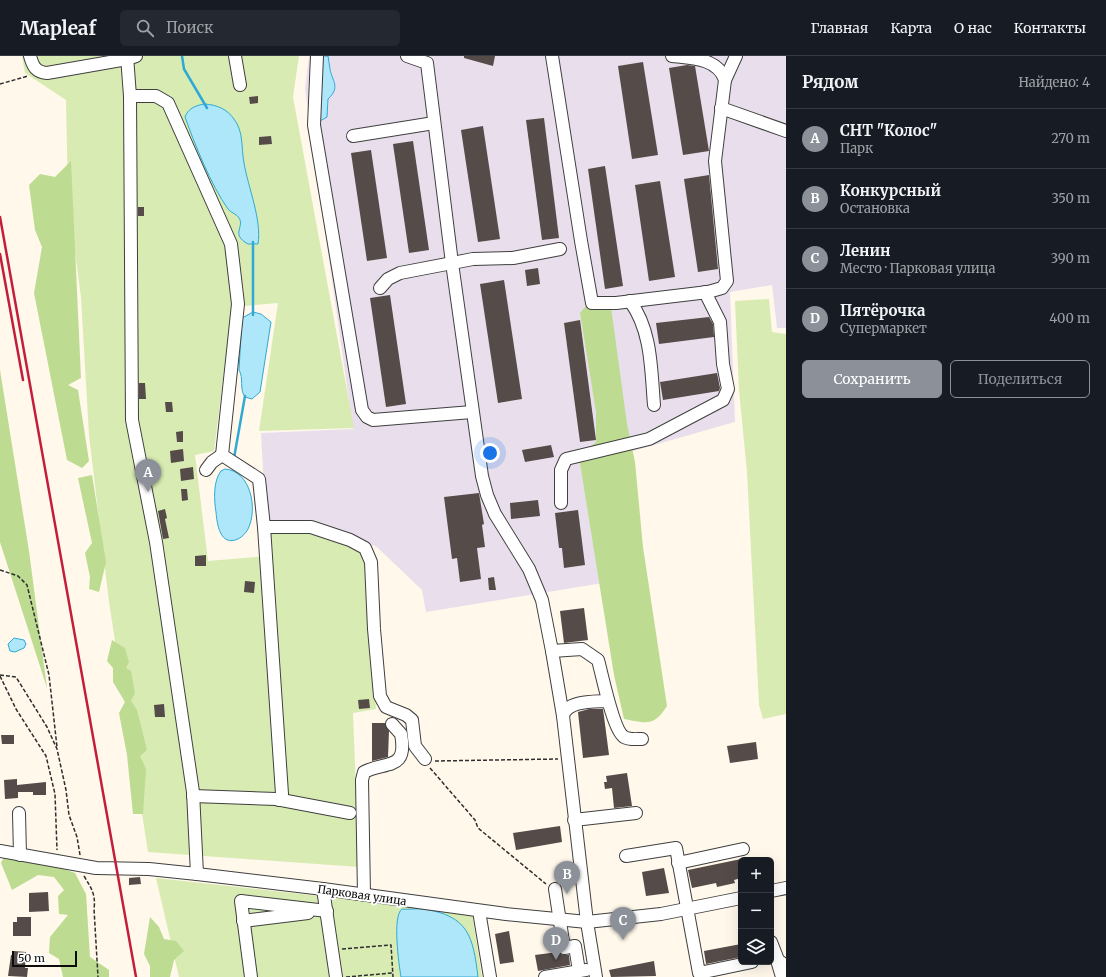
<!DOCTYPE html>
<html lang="ru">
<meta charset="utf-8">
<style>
:root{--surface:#171b24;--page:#242831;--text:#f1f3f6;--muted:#9ea1a6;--line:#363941;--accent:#8c9099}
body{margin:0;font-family:Merriweather,serif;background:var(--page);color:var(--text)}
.controls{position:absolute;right:12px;bottom:12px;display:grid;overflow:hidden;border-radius:6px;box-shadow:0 4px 16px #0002}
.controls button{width:36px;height:36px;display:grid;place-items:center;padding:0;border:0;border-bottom:1px solid var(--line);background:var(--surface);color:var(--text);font:20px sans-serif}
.scale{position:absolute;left:12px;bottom:10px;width:65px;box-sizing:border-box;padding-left:4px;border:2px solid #0c0c0c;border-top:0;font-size:11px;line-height:14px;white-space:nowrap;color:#0c0c0c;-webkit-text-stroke:3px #fff;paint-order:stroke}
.you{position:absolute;left:490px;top:397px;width:14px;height:14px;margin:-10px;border:3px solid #fff;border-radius:50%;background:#1a73e8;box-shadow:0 0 0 6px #1a73e833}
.badge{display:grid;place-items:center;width:26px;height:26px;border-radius:50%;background:var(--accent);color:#fff;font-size:13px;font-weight:700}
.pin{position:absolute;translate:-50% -33px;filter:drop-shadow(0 1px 2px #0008)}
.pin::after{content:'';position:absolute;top:21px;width:14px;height:12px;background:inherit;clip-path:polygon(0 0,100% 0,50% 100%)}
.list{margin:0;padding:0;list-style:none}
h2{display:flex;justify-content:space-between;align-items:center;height:52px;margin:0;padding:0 16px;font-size:17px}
h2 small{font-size:13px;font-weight:400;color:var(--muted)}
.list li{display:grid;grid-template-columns:26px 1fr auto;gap:12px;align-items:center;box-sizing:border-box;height:60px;padding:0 16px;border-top:1px solid var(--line)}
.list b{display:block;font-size:15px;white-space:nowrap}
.list p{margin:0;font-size:13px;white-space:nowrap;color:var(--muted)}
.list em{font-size:13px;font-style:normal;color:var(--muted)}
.actions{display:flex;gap:8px;padding:12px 16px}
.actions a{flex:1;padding:9px 0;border:1px solid var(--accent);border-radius:6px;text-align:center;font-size:14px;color:var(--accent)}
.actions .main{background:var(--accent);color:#fff}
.icon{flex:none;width:22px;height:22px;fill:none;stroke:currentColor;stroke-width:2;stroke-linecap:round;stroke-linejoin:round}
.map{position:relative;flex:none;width:786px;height:921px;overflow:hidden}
header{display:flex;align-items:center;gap:24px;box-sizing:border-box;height:56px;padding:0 20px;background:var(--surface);border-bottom:1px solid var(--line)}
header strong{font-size:19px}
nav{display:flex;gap:22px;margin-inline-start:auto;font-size:14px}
.search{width:280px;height:36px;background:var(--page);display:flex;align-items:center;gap:10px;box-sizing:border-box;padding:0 14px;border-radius:6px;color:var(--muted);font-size:15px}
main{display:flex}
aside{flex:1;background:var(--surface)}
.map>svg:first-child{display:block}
.industrial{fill:#e9dfec}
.green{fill:#d8ebb3}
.forest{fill:#bddc91}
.water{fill:#ade7f9;stroke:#30a9d4}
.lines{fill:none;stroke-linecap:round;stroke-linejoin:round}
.stream{stroke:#30a9d4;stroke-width:2.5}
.building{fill:#554b48}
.minor-casing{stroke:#3f3f3f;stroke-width:14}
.path{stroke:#2e2e2e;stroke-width:1.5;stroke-dasharray:4 2;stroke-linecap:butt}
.minor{stroke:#fff;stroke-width:12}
.rail{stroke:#c21e3c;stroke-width:2.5}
.labels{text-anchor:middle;stroke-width:4;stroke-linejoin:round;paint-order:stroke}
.street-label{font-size:11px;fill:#0c0c0c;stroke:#fff}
</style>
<header>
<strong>Mapleaf</strong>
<div class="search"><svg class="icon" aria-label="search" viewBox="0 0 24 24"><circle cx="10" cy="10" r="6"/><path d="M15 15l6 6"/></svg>Поиск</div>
<nav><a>Главная</a><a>Карта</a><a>О нас</a><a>Контакты</a></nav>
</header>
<main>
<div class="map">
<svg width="786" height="921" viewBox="0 0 786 921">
<rect width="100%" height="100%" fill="#fff8eb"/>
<path class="industrial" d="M309 0H786V272H777L772 229 730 236 735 366 633 395 581 413 603 527 426 556 422 534 377 491 311 464 266 465 261 377 353 373 305 33Z"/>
<g class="green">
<path d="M22 0H299L293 41 354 372 259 375 278 247 232 251 214 395 195 399 208 505 269 500 268 476 314 475 358 494 365 500 376 653 353 657 359 811 148 796 109 546 89 379 81 241 68 142 66 44 25 17Z"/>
<path d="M769 243 772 276 786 278V658L763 663 759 649 747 416 739 334 735 245Z"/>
<path d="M156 822 472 857 482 921H179Z"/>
</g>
<g class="forest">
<path d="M71 105 81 322 68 329 78 334 89 405 82 412 67 404 34 237 42 191 35 174 29 129 40 118 55 121Z"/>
<path d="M585 251H611L627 368 635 406 643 491 667 650C654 671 646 667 624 663L614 619 579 401 596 386V356L580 257Z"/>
<path d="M0 314 29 495 47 632 0 486Z"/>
<path d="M92 419 106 506 99 536 89 533 90 521 85 497 92 487 78 422Z"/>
<path d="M112 584 125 592 129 606 126 612 131 615 135 637 131 645 137 654 147 694 140 700 146 713 143 758H133L127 699 119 657 125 646 113 626V612L107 605Z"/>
<path d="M4 801 52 809 75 817 86 838 90 901 109 914V921H63L59 903 49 897 50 881 68 859 59 858 58 840 64 834 54 821 38 819 12 834 1 807Z"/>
<path d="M150 861 159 871 164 883 176 885 184 895 174 904 170 921H150V910L144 898Z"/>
</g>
<g class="water">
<path d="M323 0H328C329 4 329 9 330 13 332 25 341 31 328 43L327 61 320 65Z"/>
<path d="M205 48C217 49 227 53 234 63 244 76 241 92 244 107 248 131 262 164 258 188H248C230 178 245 171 239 162 237 158 231 157 228 153 211 129 195 89 185 61 188 52 197 49 205 48Z"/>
<path d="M253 256 261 258 271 266 260 336 252 343 245 341C239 333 244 322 239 314L242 262Z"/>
<path d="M225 413C251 415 258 453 248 473 246 477 242 481 238 483 220 491 217 468 216 456 214 444 213 425 221 415Z"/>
<path d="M14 582 24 584 26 588 24 592 15 596 10 595 8 588Z"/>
<path d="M402 853C409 854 416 852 424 853 469 860 473 881 478 921H401C399 909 392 860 402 853Z"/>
</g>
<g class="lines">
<g class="stream">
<path d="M182 0 184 13 207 52"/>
<path d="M253 259V186"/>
<path d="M234 402 245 340"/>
</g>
</g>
<g class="building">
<path d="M464 0H495L493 10 464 2Z"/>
<path d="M643 6 658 99 632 103 618 10Z"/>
<path d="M687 9 695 10 709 95 683 99 669 12Z"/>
<path d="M258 40V47L250 48 249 41Z"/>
<path d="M544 62 559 182 542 184 526 64Z"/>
<path d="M483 70 500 183 478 186 461 74Z"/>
<path d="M271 80 272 88 259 89V81Z"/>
<path d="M413 85 429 194 409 197 393 88Z"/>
<path d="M371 94 387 202 367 205 351 97Z"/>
<path d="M605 110 623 230 605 233 588 113Z"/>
<path d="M709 119 718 213 698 216 684 123Z"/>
<path d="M660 125 675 221 649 225 635 129Z"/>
<rect x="138" y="151" width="6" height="9"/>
<path d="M538 212 540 228 527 230 525 214Z"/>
<path d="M504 224 522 343 498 347 480 228Z"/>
<path d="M390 239 406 348 386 351 370 242Z"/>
<path d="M709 261 713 268 714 281 659 288 656 267Z"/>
<path d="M580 264 596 384 580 386 564 267Z"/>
<path d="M717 317 720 332 719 335 663 344 660 326Z"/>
<path d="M139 327H145L146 343H139Z"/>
<path d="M165 346H172L173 356H166Z"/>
<path d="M183 375V386H177L176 376Z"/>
<path d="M551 389 554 401 525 406 522 394Z"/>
<path d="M183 393 184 405 171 407 170 395Z"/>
<path d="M193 411 194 423 181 425 180 413Z"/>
<path d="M181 433H187L188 444 182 445Z"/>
<path d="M479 437 484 468 482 469 485 491 477 492 481 523 460 526 457 502 452 503 444 441Z"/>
<path d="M538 444 540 460 511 463 510 447Z"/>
<path d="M165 453 167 462 165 463 169 482 163 483 158 455Z"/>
<path d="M578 454 585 509 564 512 562 492H559L555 457Z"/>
<path d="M206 499V510H195V500Z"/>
<path d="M494 521 496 534H489L488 522Z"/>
<path d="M245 525 255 526 254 537 244 536Z"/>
<path d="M584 552 588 584 564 587 560 555Z"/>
<path d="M369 643 370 652 359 653 358 644Z"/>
<path d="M164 648 165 661H155L154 649Z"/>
<path d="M589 653H603L609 699 583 702 578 656Z"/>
<path d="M372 667H385L389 675 388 701 372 705Z"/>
<path d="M1 679H14V688H2Z"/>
<path d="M756 686 758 703 730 707 727 690Z"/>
<path d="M627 717 632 750 614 752 612 732 605 733 604 726H607L606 720Z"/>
<path d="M17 723V729L46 726V739H33V736H18V742L5 743 4 724Z"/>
<path d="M560 770 562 786 516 794 513 777Z"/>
<path d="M741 803V822L734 824 735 827 717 831 716 827 692 832 688 814Z"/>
<path d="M664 812 669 837 646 840 642 816Z"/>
<path d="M140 821 141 828 129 829V822Z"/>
<path d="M48 836 49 855 29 856V837Z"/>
<path d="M17 861H31V880H13V866H17Z"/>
<path d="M509 875 514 906 500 908 495 878Z"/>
<path d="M741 888V901L706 908 704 895Z"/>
<path d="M14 895 26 896 25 912H28L27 921 8 920 11 899H13Z"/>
<path d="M558 896 562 899H569L570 909 538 915 535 899Z"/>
<path d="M654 905 656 920 611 921 609 914Z"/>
</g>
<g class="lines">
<g class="minor-casing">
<g id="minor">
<path d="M30 0C33 11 36 16 47 17L127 3 136 0"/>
<path d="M127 0 130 40 132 364 156 486 193 736 197 818"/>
<path d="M235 0 240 29"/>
<path d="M317 0 314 69 362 354 367 361 373 364 472 356"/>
<path d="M407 0 427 7 452 207 482 420 487 439 495 458 529 513 542 544 552 595 582 593 598 604C602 618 613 674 624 681 629 684 636 683 642 683"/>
<path d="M552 0 581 185 592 247H616L708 236 722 232 727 225 715 105 725 24C718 2 691 2 672 0"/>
<path d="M725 24 736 0"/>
<path d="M130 40H156L168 47 231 188 238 248 222 399 259 423 264 471 282 738 279 744"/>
<path d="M721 52 786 75"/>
<path d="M353 80 434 67"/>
<path d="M380 232 388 223 400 217 473 203 513 202 560 193"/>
<path d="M630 245C652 275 651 314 654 349"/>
<path d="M206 414 212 406 222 399"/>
<path d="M561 447V414L566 403 649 383 723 344 728 333 723 308 720 266 705 236"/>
<path d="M264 471H311L350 484 365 492 371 506 374 573 380 640 386 651 406 659 412 664 415 690 425 703"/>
<path d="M552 595 563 660"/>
<path d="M193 740 276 743 350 757"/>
<path d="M19 757 20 799"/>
<path d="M574 764 636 757"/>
<path d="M0 795 96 812 149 813 197 818 323 833 506 858 587 866 661 858 741 842"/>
<path d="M626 800 676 792 699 917 752 906"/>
<path d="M678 807 743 793"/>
<path d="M323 833 336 921"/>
<path d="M555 833 564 892 575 890 579 915"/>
<path d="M771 835 786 832"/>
<path d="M364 839 362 724 364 716C386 705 408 715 401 678L392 668"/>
<path d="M479 855 490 921"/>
<path d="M243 865 308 857"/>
<path d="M771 886 778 904 786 910"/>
<path d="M776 901 782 921"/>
<path d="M251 921 241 845 327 855"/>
<path d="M545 921 586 914"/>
<path d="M596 921 587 866 563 660C567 644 594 646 608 645"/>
</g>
</g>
<g class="path">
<path d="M0 28 28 20"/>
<path d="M0 514 18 520 27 529 49 619 57 691"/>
<path d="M0 619 16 621 47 671 57 693 66 734 69 759 77 781 80 799"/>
<path d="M0 620 16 653 46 700 55 738 57 794"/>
<path d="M435 705 558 703"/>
<path d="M430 712 475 764 478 772 546 828"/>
<path d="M84 820C91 832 96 838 94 853L98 921"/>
<path d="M342 893 391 889 393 921"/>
<path d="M346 921 392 917"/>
</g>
<use href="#minor" class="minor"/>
<g class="rail">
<path d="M0 161 136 921"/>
<path d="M0 198 23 324"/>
</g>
</g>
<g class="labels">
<g class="street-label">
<text transform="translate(362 839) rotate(8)" y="4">Парковая улица</text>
</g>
</g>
</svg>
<div class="controls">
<button>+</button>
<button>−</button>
<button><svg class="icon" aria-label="layers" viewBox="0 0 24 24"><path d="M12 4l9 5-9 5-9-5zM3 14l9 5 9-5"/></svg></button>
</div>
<div class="scale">50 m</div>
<div class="you"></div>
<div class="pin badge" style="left:148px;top:436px">A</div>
<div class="pin badge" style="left:567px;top:838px">B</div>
<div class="pin badge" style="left:623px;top:884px">C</div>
<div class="pin badge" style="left:556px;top:904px">D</div>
</div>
<aside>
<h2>Рядом<small>Найдено: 4</small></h2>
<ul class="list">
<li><span class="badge">A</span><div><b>СНТ &quot;Колос&quot;</b><p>Парк</p></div><em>270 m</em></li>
<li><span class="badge">B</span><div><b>Конкурсный</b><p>Остановка</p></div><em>350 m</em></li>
<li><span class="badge">C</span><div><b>Ленин</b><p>Место · Парковая улица</p></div><em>390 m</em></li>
<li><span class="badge">D</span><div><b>Пятёрочка</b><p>Супермаркет</p></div><em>400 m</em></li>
</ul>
<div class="actions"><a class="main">Сохранить</a><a>Поделиться</a></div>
</aside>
</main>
